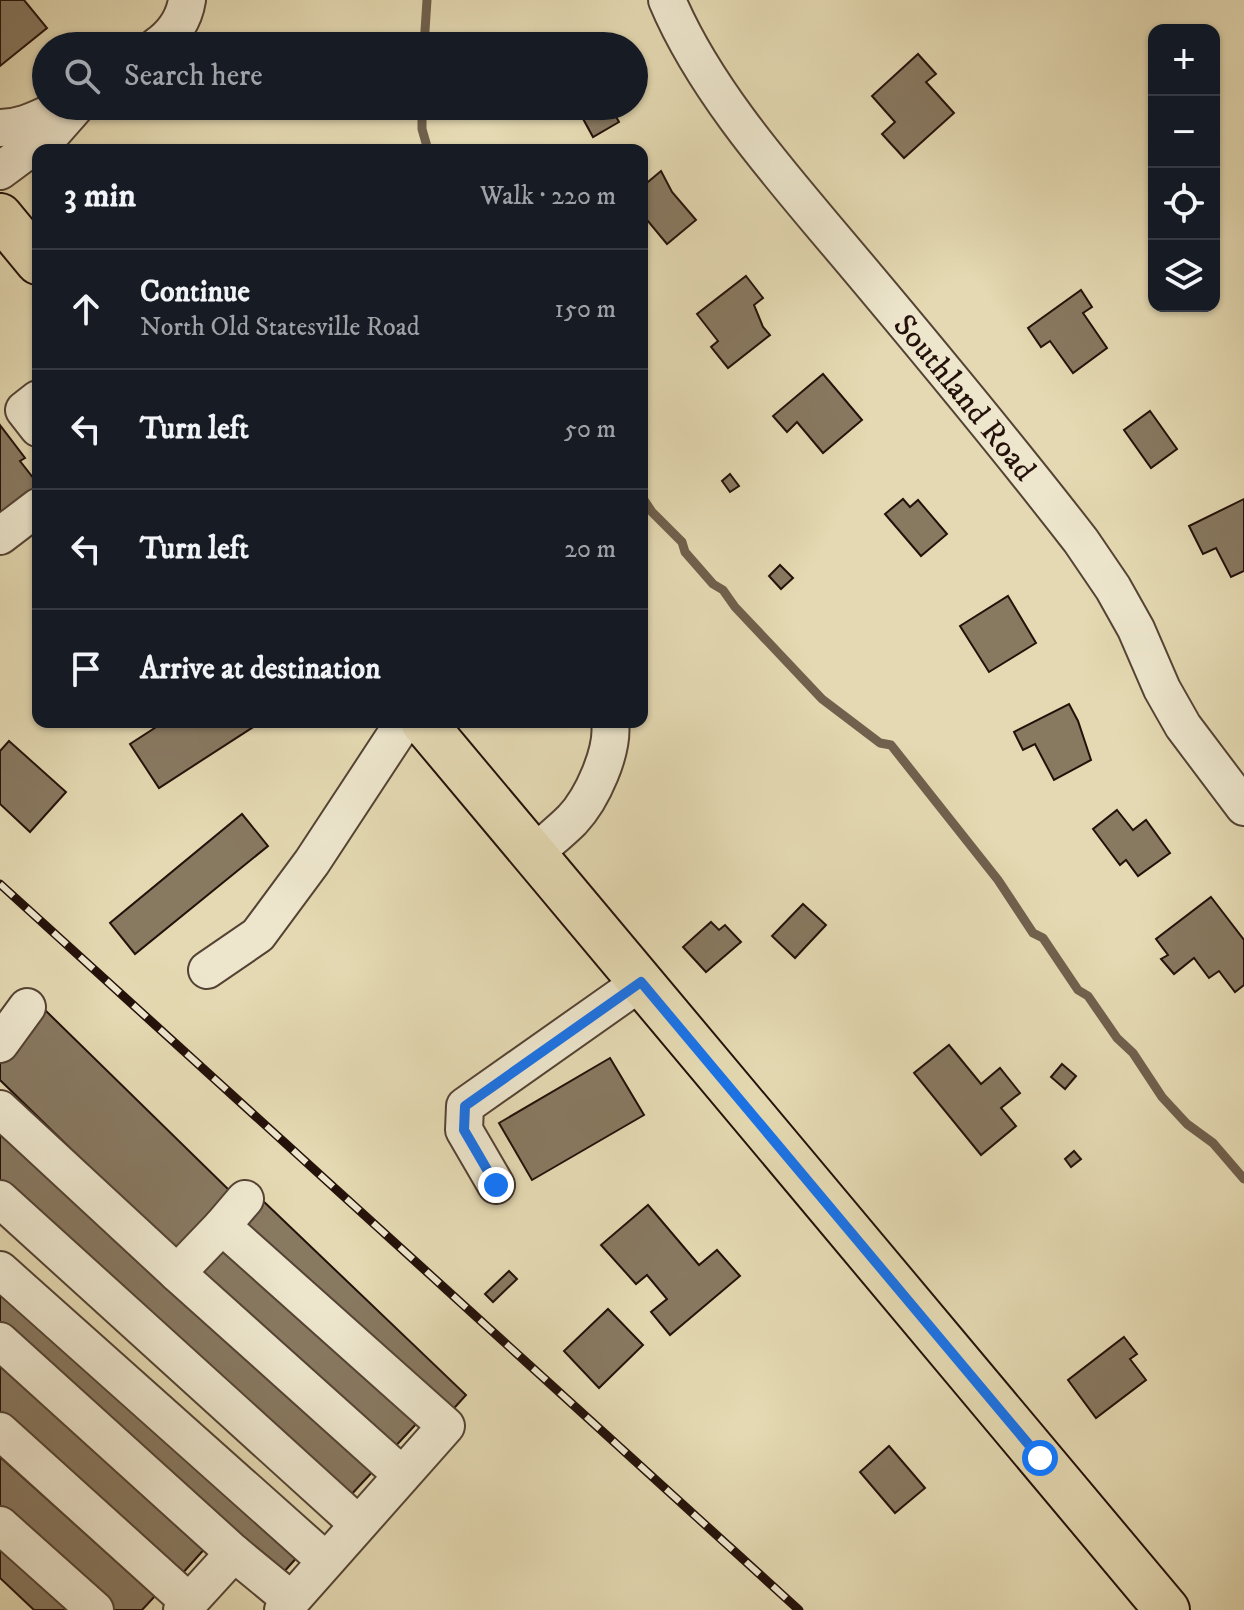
<!DOCTYPE html>
<meta charset="utf-8">
<style>
:root{--surface:#171b24;--page:#20242c;--text:#f1f3f6;--muted:#9ea1a6;--line:#363941}
body{margin:0;font-family:"IM FELL DW Pica",serif;background:var(--page);color:var(--text)}
.controls{position:absolute;right:24px;top:24px;display:grid;overflow:hidden;border-radius:16px;box-shadow:0 2px 6px #0004}
.controls button{width:72px;height:72px;display:grid;place-items:center;padding:0;border:0;border-bottom:2px solid var(--line);background:var(--surface);color:var(--text);font:40px sans-serif}
.stop{position:absolute;width:24px;height:24px;margin:-18px;border:6px solid #1a73e8;border-radius:50%;background:#fff}
.stop.end{background:#1a73e8;border-color:#fff;box-shadow:0 2px 8px #0008}
.list{margin:0;padding:0;list-style:none}
h2{display:flex;justify-content:space-between;align-items:center;height:104px;margin:0;padding:0 32px;font-size:34px}
h2 small{font-size:26px;font-weight:400;color:var(--muted)}
.list li{display:grid;grid-template-columns:52px 1fr auto;gap:24px;align-items:center;box-sizing:border-box;height:120px;padding:0 32px;border-top:2px solid var(--line)}
.list b{display:block;font-size:30px;white-space:nowrap}
.list p{margin:0;font-size:26px;white-space:nowrap;color:var(--muted)}
.list em{font-size:26px;font-style:normal;color:var(--muted)}
.icon{flex:none;width:44px;height:44px;fill:none;stroke:currentColor;stroke-width:2;stroke-linecap:round;stroke-linejoin:round}
.map{position:relative;flex:none;width:1244px;height:1610px;overflow:hidden}
.search{position:absolute;background:var(--surface);box-shadow:0 2px 6px #0004;left:32px;top:32px;width:616px;height:88px;display:flex;align-items:center;gap:20px;box-sizing:border-box;padding:0 28px;border-radius:44px;color:var(--muted);font-size:30px}
.panel{position:absolute;background:var(--surface);box-shadow:0 2px 6px #0004;left:32px;top:144px;width:616px;height:584px;border-radius:16px}
.map>svg:first-child{display:block}
.lines{fill:none;stroke-linecap:round;stroke-linejoin:round}
.stream{stroke:#70604d;stroke-width:9}
.building{fill:#887961;stroke:#24110a;stroke-width:2}
.minor-casing{stroke:#544334;stroke-width:40}
.major-casing{stroke:#24110a;stroke-width:48}
.minor{stroke:#ede6cd;stroke-width:36}
.major{stroke:#e4d9b2;stroke-width:44}
.rail-casing{stroke:#24110a;stroke-width:9}
.rail{stroke:#ede6cd;stroke-width:6;stroke-dasharray:18;stroke-linecap:butt}
.route{stroke:#1a73e8;stroke-width:10}
.labels{text-anchor:middle;stroke-width:6;stroke-linejoin:round;paint-order:stroke}
.street-label{font-size:32px;fill:#24110a;stroke:#ede6cd}
</style>
<div class="map">
<svg width="1244" height="1610" viewBox="0 0 1244 1610">
<rect width="100%" height="100%" fill="#e4d9b2"/>
<filter id="stains"><feTurbulence type="fractalNoise" baseFrequency=".0025" numOctaves="4"/><feColorMatrix values="0 0 0 0 .2 0 0 0 0 .09 0 0 0 0 .02 0 0 0 .5 -.17"/></filter>
<radialGradient id="worn" r=".72"><stop offset=".6" stop-color="#630" stop-opacity="0"/><stop offset="1" stop-color="#630" stop-opacity=".3"/></radialGradient>
<g class="lines">
<g class="stream">
<path d="M424 46 427 0"/>
<path d="M422 106V129L428 150"/>
<path d="M642 497 652 512 682 542 685 552 713 584 723 590 735 607 822 699 880 743 891 745 998 880 1033 933 1043 938 1078 990 1088 996 1117 1038 1133 1053 1162 1097 1187 1124 1213 1143 1244 1179"/>
</g>
</g>
<g class="building">
<path d="M0 0H24L47 28 0 66Z"/>
<path d="M918 54 936 74 926 82 954 113 904 158 882 134 895 122 872 96Z"/>
<path d="M576 106H610L619 122 593 137Z"/>
<path d="M661 171 672 192 696 220 667 244 642 214V187Z"/>
<path d="M746 276 763 298 754 305 763 327 770 335 728 368 711 347 718 341 697 314Z"/>
<path d="M1081 290 1092 307 1083 313 1107 348 1073 373 1050 341 1041 347 1028 328Z"/>
<path d="M823 374 862 420 823 453 797 422 787 432 773 416Z"/>
<path d="M1150 411 1177 449 1151 468 1124 430Z"/>
<path d="M0 425 25 458 20 461 38 484V492L0 521Z"/>
<path d="M730 474 739 486 730 492 722 481Z"/>
<path d="M903 499 910 507 918 500 947 534 921 556 885 514Z"/>
<path d="M1244 499V571L1231 577 1216 548 1203 554 1189 526Z"/>
<path d="M780 565 793 578 781 589 769 576Z"/>
<path d="M1008 596 1036 643 989 672 960 626Z"/>
<path d="M1069 704 1078 721 1091 760 1054 780 1035 744 1023 750 1014 732Z"/>
<path d="M164 722H261L159 788 130 744Z"/>
<path d="M9 741 66 792 30 832 0 804V751Z"/>
<path d="M1117 810 1133 830 1146 820 1170 853 1138 876 1126 860 1120 865 1093 829Z"/>
<path d="M242 814 268 846 135 954 110 923Z"/>
<path d="M1211 897 1244 940V985L1235 992 1219 971 1209 978 1194 958 1174 974 1161 959 1168 955 1156 939Z"/>
<path d="M803 904 826 925 795 958 772 936Z"/>
<path d="M711 922 719 930 725 925 741 942 706 972 683 947Z"/>
<path d="M45 1010 231 1192 175 1250 0 1080V1057Z"/>
<path d="M949 1045 981 1084 1000 1068 1020 1093 1001 1108 1016 1126 981 1155 914 1073Z"/>
<path d="M610 1058 644 1115 532 1180 499 1123Z"/>
<path d="M1062 1064 1076 1076 1065 1089 1051 1077Z"/>
<path d="M0 1128 376 1468 349 1497 0 1181Z"/>
<path d="M1074 1151 1081 1159 1071 1167 1065 1159Z"/>
<path d="M260 1198 466 1395 447 1416 241 1218Z"/>
<path d="M648 1205 699 1265 717 1250 740 1276 670 1335 651 1312 667 1299 647 1275 636 1284 601 1245Z"/>
<path d="M229 1243 418 1422 390 1452 201 1272Z"/>
<path d="M509 1271 517 1279 493 1302 485 1294Z"/>
<path d="M0 1286 300 1554 282 1574 0 1323Z"/>
<path d="M608 1309 643 1345 599 1388 564 1351Z"/>
<path d="M1124 1337 1137 1354 1130 1359 1146 1380 1096 1418 1068 1380Z"/>
<path d="M0 1357 208 1545 181 1575 0 1412Z"/>
<path d="M889 1446 925 1488 895 1513 860 1472Z"/>
<path d="M0 1457 155 1596 142 1610H107L0 1512Z"/>
<path d="M0 1542 74 1610H34L0 1578Z"/>
</g>
<g class="lines">
<g class="minor-casing">
<g id="minor">
<path id="s1" d="M667 0C705 91 783 178 846 253 926 348 1005 443 1081 541L1113 588 1136 629 1162 689 1183 726 1244 807"/>
<path d="M157 46C173 35 184 19 187 0"/>
<path d="M0 128C24 128 41 117 62 108"/>
<path d="M0 171 54 131 76 106"/>
<path d="M38 399 24 410 38 428"/>
<path d="M0 536 38 507"/>
<path d="M534 854C546 843 560 832 572 820 592 799 614 751 610 722"/>
<path d="M207 970 258 935 312 862 404 722"/>
<path d="M0 1044 27 1007"/>
<path d="M0 1109 177 1273"/>
<path d="M496 1185 464 1130 465 1106 641 982"/>
<path d="M0 1199 358 1524"/>
<path d="M245 1199 222 1226 446 1426 283 1610"/>
<path d="M222 1226 177 1273 402 1475"/>
<path d="M0 1270 326 1561"/>
<path d="M0 1341 234 1553"/>
<path d="M0 1431 189 1602"/>
<path d="M0 1525 95 1610"/>
<path d="M182 1610 234 1553 291 1600"/>
</g>
</g>
<g class="major-casing">
<g id="major">
<path d="M0 216 38 262"/>
<path d="M423 722 1167 1610"/>
</g>
</g>
<use href="#minor" class="minor"/>
<use href="#major" class="major"/>
<g class="rail-casing">
<path id="rail" d="M0 884 799 1610"/>
</g>
<use href="#rail" class="rail"/>
</g>
<g class="lines">
<path class="route" d="M496 1185 464 1130 465 1106 641 982 1040 1458"/>
</g>
<g class="labels">
<g class="street-label">
<text dy="11" stroke="none"><textPath href="#s1" startOffset="498">Southland Road</textPath></text>
</g>
</g>
<rect width="100%" height="100%" filter="url(#stains)"/>
<rect width="100%" height="100%" fill="url(#worn)"/>
</svg>
<div class="controls">
<button>+</button>
<button>−</button>
<button><svg class="icon" aria-label="locate" viewBox="0 0 24 24"><circle cx="12" cy="12" r="6"/><path d="M12 2v4M12 18v4M2 12h4M18 12h4"/></svg></button>
<button><svg class="icon" aria-label="layers" viewBox="0 0 24 24"><path d="M12 4l9 5-9 5-9-5zM3 14l9 5 9-5"/></svg></button>
</div>
<div class="stop" style="left:1040px;top:1458px"></div>
<div class="stop end" style="left:496px;top:1185px"></div>
<div class="search"><svg class="icon" aria-label="search" viewBox="0 0 24 24"><circle cx="10" cy="10" r="6"/><path d="M15 15l6 6"/></svg>Search here</div>
<section class="panel">
<h2>3 min<small>Walk · 220 m</small></h2>
<ul class="list">
<li><svg class="icon" aria-label="ahead" viewBox="0 0 24 24"><path d="M12 20V5M6 11l6-6 6 6"/></svg><div><b>Continue</b><p>North Old Statesville Road</p></div><em>150 m</em></li>
<li><svg class="icon" aria-label="left" viewBox="0 0 24 24"><path d="M17 20v-9H6M10 6l-5 5 5 5"/></svg><div><b>Turn left</b></div><em>50 m</em></li>
<li><svg class="icon" aria-label="left" viewBox="0 0 24 24"><path d="M17 20v-9H6M10 6l-5 5 5 5"/></svg><div><b>Turn left</b></div><em>20 m</em></li>
<li><svg class="icon" aria-label="arrive" viewBox="0 0 24 24"><path d="M6 21V4h12l-3 4 3 4H6"/></svg><div><b>Arrive at destination</b></div></li>
</ul>
</section>
</div>
